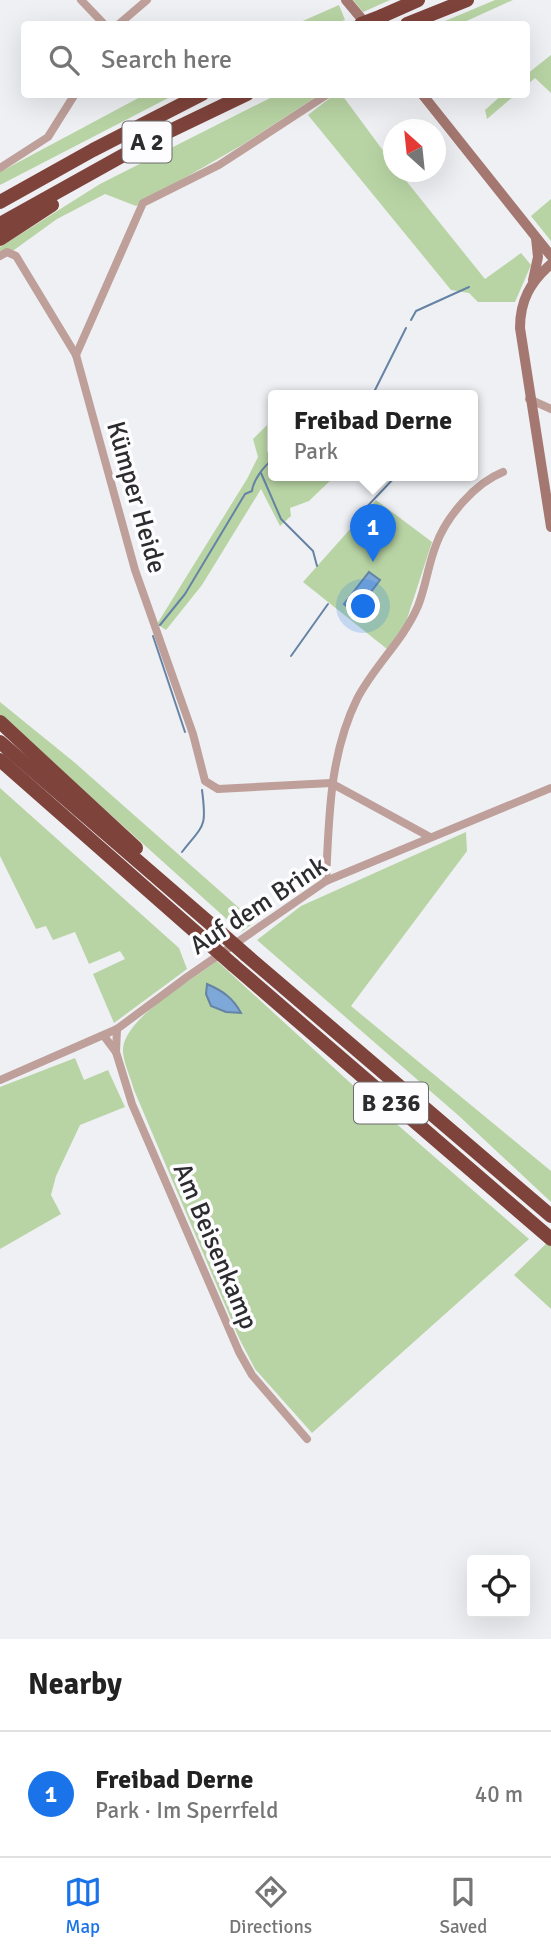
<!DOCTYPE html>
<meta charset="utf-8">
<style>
:root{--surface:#fff;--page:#f2f2f2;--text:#222;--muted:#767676;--line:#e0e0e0;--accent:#1a73e8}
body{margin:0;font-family:Signika,sans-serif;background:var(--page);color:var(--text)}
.controls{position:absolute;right:21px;bottom:21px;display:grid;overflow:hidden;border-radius:7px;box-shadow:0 7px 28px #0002}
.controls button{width:63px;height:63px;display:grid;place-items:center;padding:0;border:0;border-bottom:2px solid var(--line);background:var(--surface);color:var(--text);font:35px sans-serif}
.compass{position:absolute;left:383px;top:119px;width:63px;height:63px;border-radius:50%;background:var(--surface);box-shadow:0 7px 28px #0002;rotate:333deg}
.you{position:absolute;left:364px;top:607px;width:24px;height:24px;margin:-18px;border:5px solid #fff;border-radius:50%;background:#1a73e8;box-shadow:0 0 0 10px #1a73e833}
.badge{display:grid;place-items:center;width:46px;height:46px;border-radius:50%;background:var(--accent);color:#fff;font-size:23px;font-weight:700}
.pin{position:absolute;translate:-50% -58px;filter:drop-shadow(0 2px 4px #0008)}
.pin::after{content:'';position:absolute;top:37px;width:24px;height:21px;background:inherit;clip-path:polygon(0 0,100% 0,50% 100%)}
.popup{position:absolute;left:268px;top:390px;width:210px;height:91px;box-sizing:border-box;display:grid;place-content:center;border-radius:7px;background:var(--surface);filter:drop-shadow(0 2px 5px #0005);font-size:23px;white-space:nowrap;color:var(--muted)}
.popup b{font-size:26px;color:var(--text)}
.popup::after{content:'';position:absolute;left:50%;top:100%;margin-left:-14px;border:14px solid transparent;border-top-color:var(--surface)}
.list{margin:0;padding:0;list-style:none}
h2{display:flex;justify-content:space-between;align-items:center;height:91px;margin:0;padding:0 28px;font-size:30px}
h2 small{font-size:23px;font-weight:400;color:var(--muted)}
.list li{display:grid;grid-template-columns:46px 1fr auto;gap:21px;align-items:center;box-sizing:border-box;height:126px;padding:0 28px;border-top:2px solid var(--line)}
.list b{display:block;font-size:26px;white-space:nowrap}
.list p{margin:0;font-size:23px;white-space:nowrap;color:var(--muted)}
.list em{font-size:23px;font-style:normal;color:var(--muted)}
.icon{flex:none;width:38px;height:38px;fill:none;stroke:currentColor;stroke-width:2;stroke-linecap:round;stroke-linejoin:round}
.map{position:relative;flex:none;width:551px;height:1639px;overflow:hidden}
.search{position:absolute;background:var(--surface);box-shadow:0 7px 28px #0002;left:21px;right:21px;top:21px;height:77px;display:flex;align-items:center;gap:18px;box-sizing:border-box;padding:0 24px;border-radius:7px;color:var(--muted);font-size:26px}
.sheet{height:217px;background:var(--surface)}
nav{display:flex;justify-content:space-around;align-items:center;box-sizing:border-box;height:98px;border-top:2px solid var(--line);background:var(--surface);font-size:19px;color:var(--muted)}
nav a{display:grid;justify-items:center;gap:4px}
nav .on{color:var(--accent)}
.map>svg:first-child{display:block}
.green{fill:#b8d4a4}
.water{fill:#7da8d7;stroke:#6583a4;stroke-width:2}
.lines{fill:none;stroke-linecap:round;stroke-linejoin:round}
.stream{stroke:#6583a4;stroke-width:2}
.street{stroke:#be9f9a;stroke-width:8}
.secondary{stroke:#a47871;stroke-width:10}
.highway{stroke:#7e433b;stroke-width:14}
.highway-bridge{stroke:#7e433b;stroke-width:14}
.labels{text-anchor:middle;stroke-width:7;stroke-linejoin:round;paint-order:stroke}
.shield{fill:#fdfdff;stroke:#6b6b6d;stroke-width:2}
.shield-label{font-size:24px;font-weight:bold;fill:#2c2c2e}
.street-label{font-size:26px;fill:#2c2c2e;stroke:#fdfdff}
</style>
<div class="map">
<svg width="551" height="1639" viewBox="0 0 551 1639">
<rect width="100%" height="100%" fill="#eff0f4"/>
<g class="green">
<path d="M353 0H390L363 12Z"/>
<path d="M495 0H513L460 24H438Z"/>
<path d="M339 5 345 20 332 24H296Z"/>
<path d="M551 55V93L535 78 527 85V74Z"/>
<path d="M335 94 342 95 393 164V172H399L485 279 521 253 531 265 515 302H478L469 293 451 290 308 115Z"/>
<path d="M503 94 515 95 487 119 485 110Z"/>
<path d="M144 95H174L0 185V172Z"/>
<path d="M276 95H319L242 145 136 206 105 194 57 219 14 250 0 252V247L100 184Z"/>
<path d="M551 199V241L531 216Z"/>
<path d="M267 425V452L273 451V476H335L309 501 290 508 291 516 280 526 261 489 202 585 166 630 157 624 247 479 258 457 253 439Z"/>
<path d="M376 500 432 542 406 622 387 649 303 582Z"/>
<path d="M0 702 74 762 255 922 241 932 0 715Z"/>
<path d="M0 788 179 948 187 969 114 1023 93 974 125 959 120 951 89 964 75 932 53 940 46 926 36 929 0 856Z"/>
<path d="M466 832 467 851 351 1006 551 1171V1202L459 1116 257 940 301 906Z"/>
<path d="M217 961 369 1100 529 1239 312 1433 255 1369 239 1338 134 1090C131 1078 122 1060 123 1048 127 1016 192 980 217 961Z"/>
<path d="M75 1058 84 1080 108 1070 125 1107 80 1125 56 1176 51 1195 61 1214 0 1249V1087Z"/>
<path d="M551 1239V1309L514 1275Z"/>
</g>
<g class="water">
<path d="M369 572 380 580 355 613 344 604Z"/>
<path d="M207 984C223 991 233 998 241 1013L226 1012 211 1006 206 994Z"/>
</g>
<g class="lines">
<g class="stream">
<path d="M411 320 416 311 469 287"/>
<path d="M372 396 406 328"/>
<path d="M261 473 281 519 313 551 317 566"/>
<path d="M361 513 396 476"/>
<path d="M160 625 185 594 245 494 252 491C253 481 264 465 273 460"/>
<path d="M153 636 185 732"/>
<path d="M291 656 328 604"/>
<path d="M182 852C204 824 207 828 202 790"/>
</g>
<g class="street">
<path d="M81 0 104 24"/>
<path d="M119 24 147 0"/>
<path d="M0 168 48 137 75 94"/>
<path d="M0 256 7 252 16 256 76 355 135 570 193 734 205 781 218 789 331 783 430 837"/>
<path d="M76 355 143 203 219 165 328 94"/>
<path d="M529 399 551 409"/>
<path d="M326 881C329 819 329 756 357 699 374 666 403 641 418 606 426 586 428 565 436 545 446 517 475 483 503 472"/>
<path d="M104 1036 116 1052 132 1104 239 1352 252 1375 307 1439"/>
<path d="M116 1052 117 1029"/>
<path d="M0 1080 117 1029 187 977 326 881 551 788"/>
</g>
<g class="secondary">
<path d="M346 0 366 24"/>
<path d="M422 94 551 256"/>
<path d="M551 264C530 282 520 301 520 328L551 527"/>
<path d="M533 280 538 257 536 238"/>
</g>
<g class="highway">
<path d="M382 16 418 0"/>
<path d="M407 24 467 0"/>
<path d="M0 202 93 150 202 94"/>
<path d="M0 224 147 142 247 94"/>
<path d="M0 239 52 205"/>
<path d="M0 722 136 848"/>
<path d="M0 742 221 933"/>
<path d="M0 760 208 943"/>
<path d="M246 955 551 1216"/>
<path d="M233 965 551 1239"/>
</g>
<g class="highway-bridge">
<path d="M361 24 382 16"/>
<path d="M221 933 246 955"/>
<path d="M208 943 233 965"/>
</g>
</g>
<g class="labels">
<g class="shield">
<rect x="122.5" y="121.5" width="49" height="41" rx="5"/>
<rect x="354" y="1082.5" width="74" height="41" rx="5"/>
</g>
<g class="shield-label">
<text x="147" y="150">A 2</text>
<text x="391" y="1111">B 236</text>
</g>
<g class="street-label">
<text transform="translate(137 497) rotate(74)" y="9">Kümper Heide</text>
<text transform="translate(258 905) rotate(-33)" y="9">Auf dem Brink</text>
<text transform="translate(216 1246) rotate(67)" y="9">Am Beisenkamp</text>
</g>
</g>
</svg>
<div class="controls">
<button><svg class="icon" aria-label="locate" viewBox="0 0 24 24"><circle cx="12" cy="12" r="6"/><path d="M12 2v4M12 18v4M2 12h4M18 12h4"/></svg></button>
</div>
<svg class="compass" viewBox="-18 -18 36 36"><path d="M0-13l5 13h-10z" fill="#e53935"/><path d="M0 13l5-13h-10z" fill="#767676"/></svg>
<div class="you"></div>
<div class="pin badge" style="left:373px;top:562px">1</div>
<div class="popup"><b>Freibad Derne</b>Park</div>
<div class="search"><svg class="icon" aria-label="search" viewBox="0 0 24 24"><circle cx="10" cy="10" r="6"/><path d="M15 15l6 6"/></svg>Search here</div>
</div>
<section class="sheet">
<h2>Nearby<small></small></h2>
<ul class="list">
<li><span class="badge">1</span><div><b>Freibad Derne</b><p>Park · Im Sperrfeld</p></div><em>40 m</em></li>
</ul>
</section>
<nav>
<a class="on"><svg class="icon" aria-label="map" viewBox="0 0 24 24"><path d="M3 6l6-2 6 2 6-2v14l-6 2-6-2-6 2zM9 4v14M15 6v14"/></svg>Map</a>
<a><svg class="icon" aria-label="directions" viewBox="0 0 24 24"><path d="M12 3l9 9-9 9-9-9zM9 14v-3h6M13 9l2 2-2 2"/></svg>Directions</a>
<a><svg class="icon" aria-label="saved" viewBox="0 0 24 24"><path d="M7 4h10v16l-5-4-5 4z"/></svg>Saved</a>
</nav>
